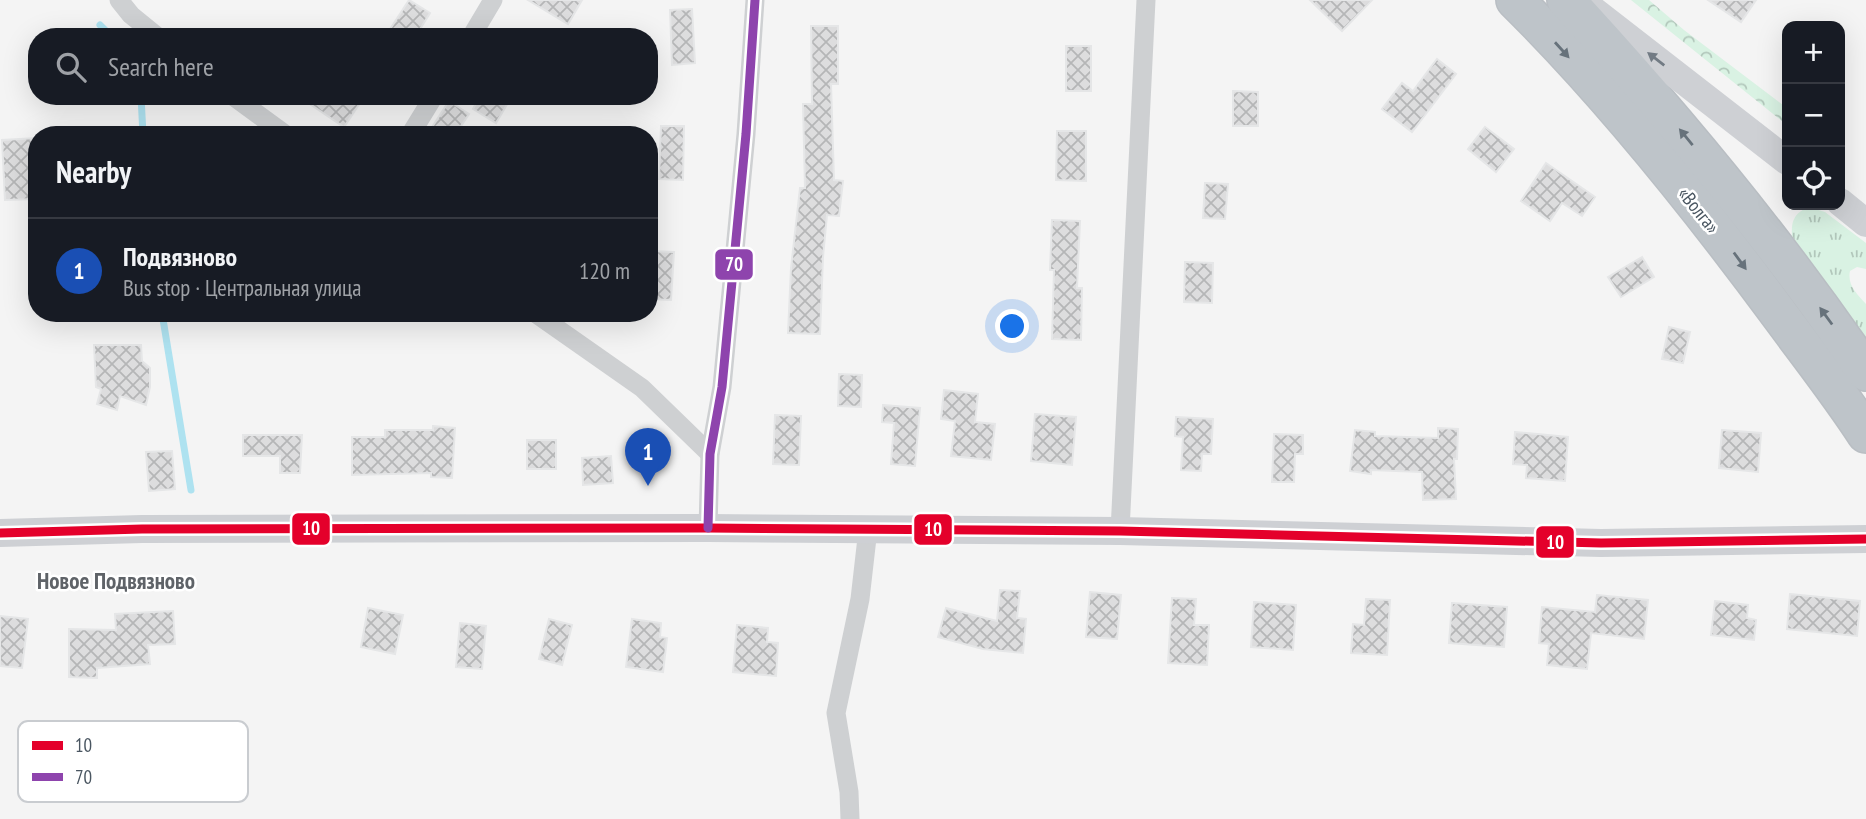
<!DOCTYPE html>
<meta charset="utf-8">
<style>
:root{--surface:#171b24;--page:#20242c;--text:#f1f3f6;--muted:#9ea1a6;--line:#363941;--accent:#868d94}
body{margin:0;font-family:"PT Sans Narrow",sans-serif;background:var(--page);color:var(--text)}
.controls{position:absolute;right:21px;top:21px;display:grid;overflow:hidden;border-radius:14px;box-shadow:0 7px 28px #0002}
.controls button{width:63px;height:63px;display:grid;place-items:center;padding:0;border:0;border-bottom:2px solid var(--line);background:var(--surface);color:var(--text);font:35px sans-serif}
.you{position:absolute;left:1013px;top:327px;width:24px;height:24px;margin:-18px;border:5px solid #fff;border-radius:50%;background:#1a73e8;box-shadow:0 0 0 10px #1a73e833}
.badge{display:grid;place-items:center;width:46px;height:46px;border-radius:50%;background:var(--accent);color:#fff;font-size:23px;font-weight:700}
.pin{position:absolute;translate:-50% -58px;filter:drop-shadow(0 2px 4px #0008)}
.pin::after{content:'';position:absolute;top:37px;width:24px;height:21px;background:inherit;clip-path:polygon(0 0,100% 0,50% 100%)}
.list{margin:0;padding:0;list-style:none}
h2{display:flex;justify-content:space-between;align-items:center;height:91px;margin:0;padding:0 28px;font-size:30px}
h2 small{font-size:23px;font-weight:400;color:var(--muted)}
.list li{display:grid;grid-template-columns:46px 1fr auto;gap:21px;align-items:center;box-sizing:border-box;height:105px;padding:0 28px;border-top:2px solid var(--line)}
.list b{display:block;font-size:26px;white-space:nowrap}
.list p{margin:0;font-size:23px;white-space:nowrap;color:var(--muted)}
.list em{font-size:23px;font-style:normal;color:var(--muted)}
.icon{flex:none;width:38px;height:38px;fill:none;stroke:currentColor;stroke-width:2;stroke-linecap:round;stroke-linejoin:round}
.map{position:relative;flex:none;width:1866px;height:819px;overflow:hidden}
.search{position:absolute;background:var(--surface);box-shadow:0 7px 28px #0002;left:28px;top:28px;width:630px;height:77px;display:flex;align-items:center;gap:18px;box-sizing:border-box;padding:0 24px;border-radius:28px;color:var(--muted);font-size:26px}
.panel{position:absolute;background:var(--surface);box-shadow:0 7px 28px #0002;left:28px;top:126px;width:630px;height:196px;border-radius:28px}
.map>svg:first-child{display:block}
.grass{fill:url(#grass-tufts)}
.forest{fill:url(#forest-crowns)}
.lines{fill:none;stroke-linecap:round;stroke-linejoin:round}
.stream{stroke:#aee2f0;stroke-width:7}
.building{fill:url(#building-cross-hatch);stroke:#e5e6e7;stroke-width:2}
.highway-casing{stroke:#b9bec3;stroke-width:40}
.street{stroke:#ced0d2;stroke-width:19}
.secondary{stroke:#ced0d4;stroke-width:28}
.highway{stroke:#bec4c9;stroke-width:37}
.bus-1-casing{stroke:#fff;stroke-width:14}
.bus-2-casing{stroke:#fff;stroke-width:14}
.bus-1{stroke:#e4002b;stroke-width:9}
.bus-2{stroke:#8e44ad;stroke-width:9}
.oneway{fill:#67727b}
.oneway2{fill:#727b84}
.labels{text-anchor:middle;stroke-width:5;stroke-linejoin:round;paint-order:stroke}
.street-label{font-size:19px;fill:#4a5661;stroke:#fff}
.quarter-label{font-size:23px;font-weight:bold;fill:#5f6368;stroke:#fff}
.key{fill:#fff;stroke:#c9ccd0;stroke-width:2}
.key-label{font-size:19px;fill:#4a5661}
.line-badge{stroke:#fff;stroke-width:2.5}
.badge-label{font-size:19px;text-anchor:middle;font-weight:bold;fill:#fff}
</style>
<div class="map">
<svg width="1866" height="819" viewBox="0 0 1866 819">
<defs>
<pattern id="grass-tufts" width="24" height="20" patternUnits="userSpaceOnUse" patternTransform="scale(1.75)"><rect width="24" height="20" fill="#d9f2e3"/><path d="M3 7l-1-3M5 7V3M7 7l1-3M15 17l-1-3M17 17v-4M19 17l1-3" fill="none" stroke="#b2c7bb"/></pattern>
<pattern id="forest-crowns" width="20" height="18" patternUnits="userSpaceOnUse" patternTransform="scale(1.75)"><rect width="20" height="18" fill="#d9f2e3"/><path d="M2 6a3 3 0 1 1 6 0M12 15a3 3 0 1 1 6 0" fill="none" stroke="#b2c7bb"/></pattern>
<pattern id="building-cross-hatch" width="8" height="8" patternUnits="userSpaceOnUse" patternTransform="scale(1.75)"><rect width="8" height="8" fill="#ddddde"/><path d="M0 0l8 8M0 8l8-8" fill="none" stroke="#b5b6b7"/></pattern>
</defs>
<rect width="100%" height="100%" fill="#f4f4f4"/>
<path class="grass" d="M1809 207 1825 212 1866 243V269L1857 267 1850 271C1847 285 1857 294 1866 304V339L1792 236C1791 221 1794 213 1809 207Z"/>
<path class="forest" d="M1631 0H1649L1684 30 1787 108V125Z"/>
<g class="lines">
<g class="stream">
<path d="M100 25 112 37"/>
<path d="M141 96 143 135"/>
<path d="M162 313 191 490"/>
</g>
</g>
<g class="building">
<path d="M409 0 430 13 415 37H385Z"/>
<path d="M528 0H582L568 24Z"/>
<path d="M1310 0H1372L1342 31Z"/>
<path d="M1708 0H1756L1741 22Z"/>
<path d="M692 9 695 63 672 65 670 10Z"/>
<path d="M811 26H838V84H831L834 180 843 181 839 216 827 215 823 257 820 334 788 333 791 268 800 188H805L803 104H812Z"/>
<rect x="1066" y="46" width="25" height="45"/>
<path d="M1437 59 1456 74 1412 132 1382 109 1402 83 1413 91Z"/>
<path d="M1233 91 1258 92V126H1233Z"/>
<path d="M298 96H351L360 103 344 127Z"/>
<path d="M480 96H512L496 123 473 109Z"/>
<path d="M449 101 469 114 455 135H427Z"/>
<path d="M661 126H684L683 180 659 179Z"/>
<path d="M1485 127 1514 149 1496 172 1468 149Z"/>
<path d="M1057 131H1086V181L1056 180Z"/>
<path d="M37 138V199L5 200 2 140Z"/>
<path d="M1546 163 1595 197 1582 216 1562 203 1550 221 1521 201Z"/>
<path d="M1205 183 1228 184 1225 219 1203 218Z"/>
<path d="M1052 220 1080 221 1077 288H1082L1081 340 1052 339 1054 270H1050Z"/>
<path d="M651 251 674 252 671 300 649 299Z"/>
<path d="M1642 257 1654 277 1621 297 1608 277Z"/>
<path d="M1185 262 1213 263 1212 303 1184 302Z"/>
<path d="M1669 327 1690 332 1683 363 1662 359Z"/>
<path d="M94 345H141L142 361 150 368V387L146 405 120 396 117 410 97 404 101 389 96 387Z"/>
<path d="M839 374 862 375 861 407 838 406Z"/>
<path d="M944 390 978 394 975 422 995 424 991 460 951 456 955 421 941 419Z"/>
<path d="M883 405 920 408 915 466 891 464 894 423 882 422Z"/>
<path d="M1035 414 1076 417 1072 465 1031 461Z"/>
<path d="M775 415 801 416 799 465 773 464Z"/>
<path d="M1176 417 1213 419 1211 454H1202L1201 471 1181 470 1183 437 1175 436Z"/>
<path d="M433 426 455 428 452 478 431 477V473L352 475V437H385V430H433Z"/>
<path d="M1438 428 1458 429 1457 459H1454L1456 499 1423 500 1422 472 1371 470V474L1350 471 1355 430 1375 432V436L1438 438Z"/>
<path d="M1722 430 1761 433 1758 472 1719 468Z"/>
<path d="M1515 432 1568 437 1565 481 1526 478 1527 465 1513 464Z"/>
<path d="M1274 434 1303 435V454H1295L1294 482H1272Z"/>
<path d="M243 435H302L300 473H280V456H243Z"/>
<rect x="527" y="440" width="29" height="29"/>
<path d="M172 451 175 489 149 491 146 452Z"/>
<path d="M611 456 613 483 583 485 582 458Z"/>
<path d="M1000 590 1020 591 1017 618 1026 619 1023 653 983 649 938 637 946 608 997 621Z"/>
<path d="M1090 592 1121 595 1117 639 1086 637Z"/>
<path d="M1790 594 1860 601 1857 636 1787 629Z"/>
<path d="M1597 595 1648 600 1644 639 1591 633 1587 669 1547 665 1549 644 1539 643 1542 607 1595 612Z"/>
<path d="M1172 598 1196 599 1194 625H1209L1207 665 1168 663Z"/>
<path d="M1366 599 1390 600 1387 655 1351 653 1353 624 1364 625Z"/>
<path d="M1715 601 1748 605 1747 618 1756 620 1754 640 1711 635Z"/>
<path d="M1254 602 1296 605 1293 650 1251 647Z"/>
<path d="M1452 603 1507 607 1504 647 1449 643Z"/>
<path d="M368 608 403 615 395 654 361 647Z"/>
<path d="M173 611 175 644 148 645 150 664 97 668V678L69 677V629L116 630 115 614Z"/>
<path d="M0 616 28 619 22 668 0 666Z"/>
<path d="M549 619 572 625 562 665 539 659Z"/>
<path d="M632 619 661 623 660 637 667 638 663 672 626 667Z"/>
<path d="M460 623 486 626 482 669 456 667Z"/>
<path d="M737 625 768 628 767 642 778 643 776 676 733 672Z"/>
</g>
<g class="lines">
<g class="highway-casing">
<g id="highway">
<path d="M1515 0C1612 96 1701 208 1782 318 1810 356 1840 394 1866 434"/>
<path d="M1566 0C1674 117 1776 240 1866 372"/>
</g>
</g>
<g class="street">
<path d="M119 0 131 15 158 37"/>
<path d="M471 37 493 0"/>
<path d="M233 96 286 135"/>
<path d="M410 135 434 96"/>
<path d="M535 313 642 388 710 454"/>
<path d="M708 528 710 454 722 387 746 134 755 0"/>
<path d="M1120 531 1146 0"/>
<path d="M850 819 849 792 836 713 860 599 868 529"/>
</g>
<g class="secondary">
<path d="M1585 4 1787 161"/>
<path d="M1840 202 1866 223"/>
<path d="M0 533 142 529 708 528 1120 531 1601 543 1866 539"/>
</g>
<use href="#highway" class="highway"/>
<g class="bus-1-casing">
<path id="bus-1" d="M0 533 142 529 708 528 1120 531 1601 543 1866 539"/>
</g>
<g class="bus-2-casing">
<path id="bus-2" d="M708 528 710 454 722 387 746 134 755 0"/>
</g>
<use href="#bus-1" class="bus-1"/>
<use href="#bus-2" class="bus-2"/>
</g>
<defs><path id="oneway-solid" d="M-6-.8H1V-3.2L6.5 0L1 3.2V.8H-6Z" transform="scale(1.75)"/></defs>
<g class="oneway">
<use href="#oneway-solid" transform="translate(1562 50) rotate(48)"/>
<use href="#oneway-solid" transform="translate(1686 137) rotate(-129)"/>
<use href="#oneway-solid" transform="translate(1740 261) rotate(54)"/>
<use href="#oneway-solid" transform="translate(1826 316) rotate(-126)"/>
</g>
<use class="oneway2" href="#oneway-solid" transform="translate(1656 59) rotate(-142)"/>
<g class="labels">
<g class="street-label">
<text transform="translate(1699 210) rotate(51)" y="7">«Волга»</text>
</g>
<g class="quarter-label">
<text x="116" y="589">Новое Подвязново</text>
</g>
</g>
<rect x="18" y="721" width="230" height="81" rx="10" class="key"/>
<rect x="32" y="741" width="31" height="9" fill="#e4002b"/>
<rect x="32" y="773" width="31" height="8" fill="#8e44ad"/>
<g class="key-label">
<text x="75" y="752">10</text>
<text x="75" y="784">70</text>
</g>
<g class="line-badge">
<rect x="714" y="248" width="40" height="33" rx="7" fill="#8e44ad"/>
<rect x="291" y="512" width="40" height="34" rx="7" fill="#e4002b"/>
<rect x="913" y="513" width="40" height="33" rx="7" fill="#e4002b"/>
<rect x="1535" y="525" width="40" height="34" rx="7" fill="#e4002b"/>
</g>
<g class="badge-label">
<text x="734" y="271">70</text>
<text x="311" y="535">10</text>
<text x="933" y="536">10</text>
<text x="1555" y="549">10</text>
</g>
</svg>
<div class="controls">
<button>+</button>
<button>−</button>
<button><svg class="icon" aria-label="locate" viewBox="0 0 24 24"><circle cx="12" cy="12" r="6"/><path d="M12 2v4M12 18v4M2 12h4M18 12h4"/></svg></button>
</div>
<div class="you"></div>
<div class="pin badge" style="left:648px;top:486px;background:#1a4fb4">1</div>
<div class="search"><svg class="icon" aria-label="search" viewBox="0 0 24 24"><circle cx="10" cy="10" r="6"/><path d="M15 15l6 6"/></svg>Search here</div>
<section class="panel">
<h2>Nearby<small></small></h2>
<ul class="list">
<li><span class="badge" style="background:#1a4fb4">1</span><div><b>Подвязново</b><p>Bus stop · Центральная улица</p></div><em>120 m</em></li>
</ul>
</section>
</div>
